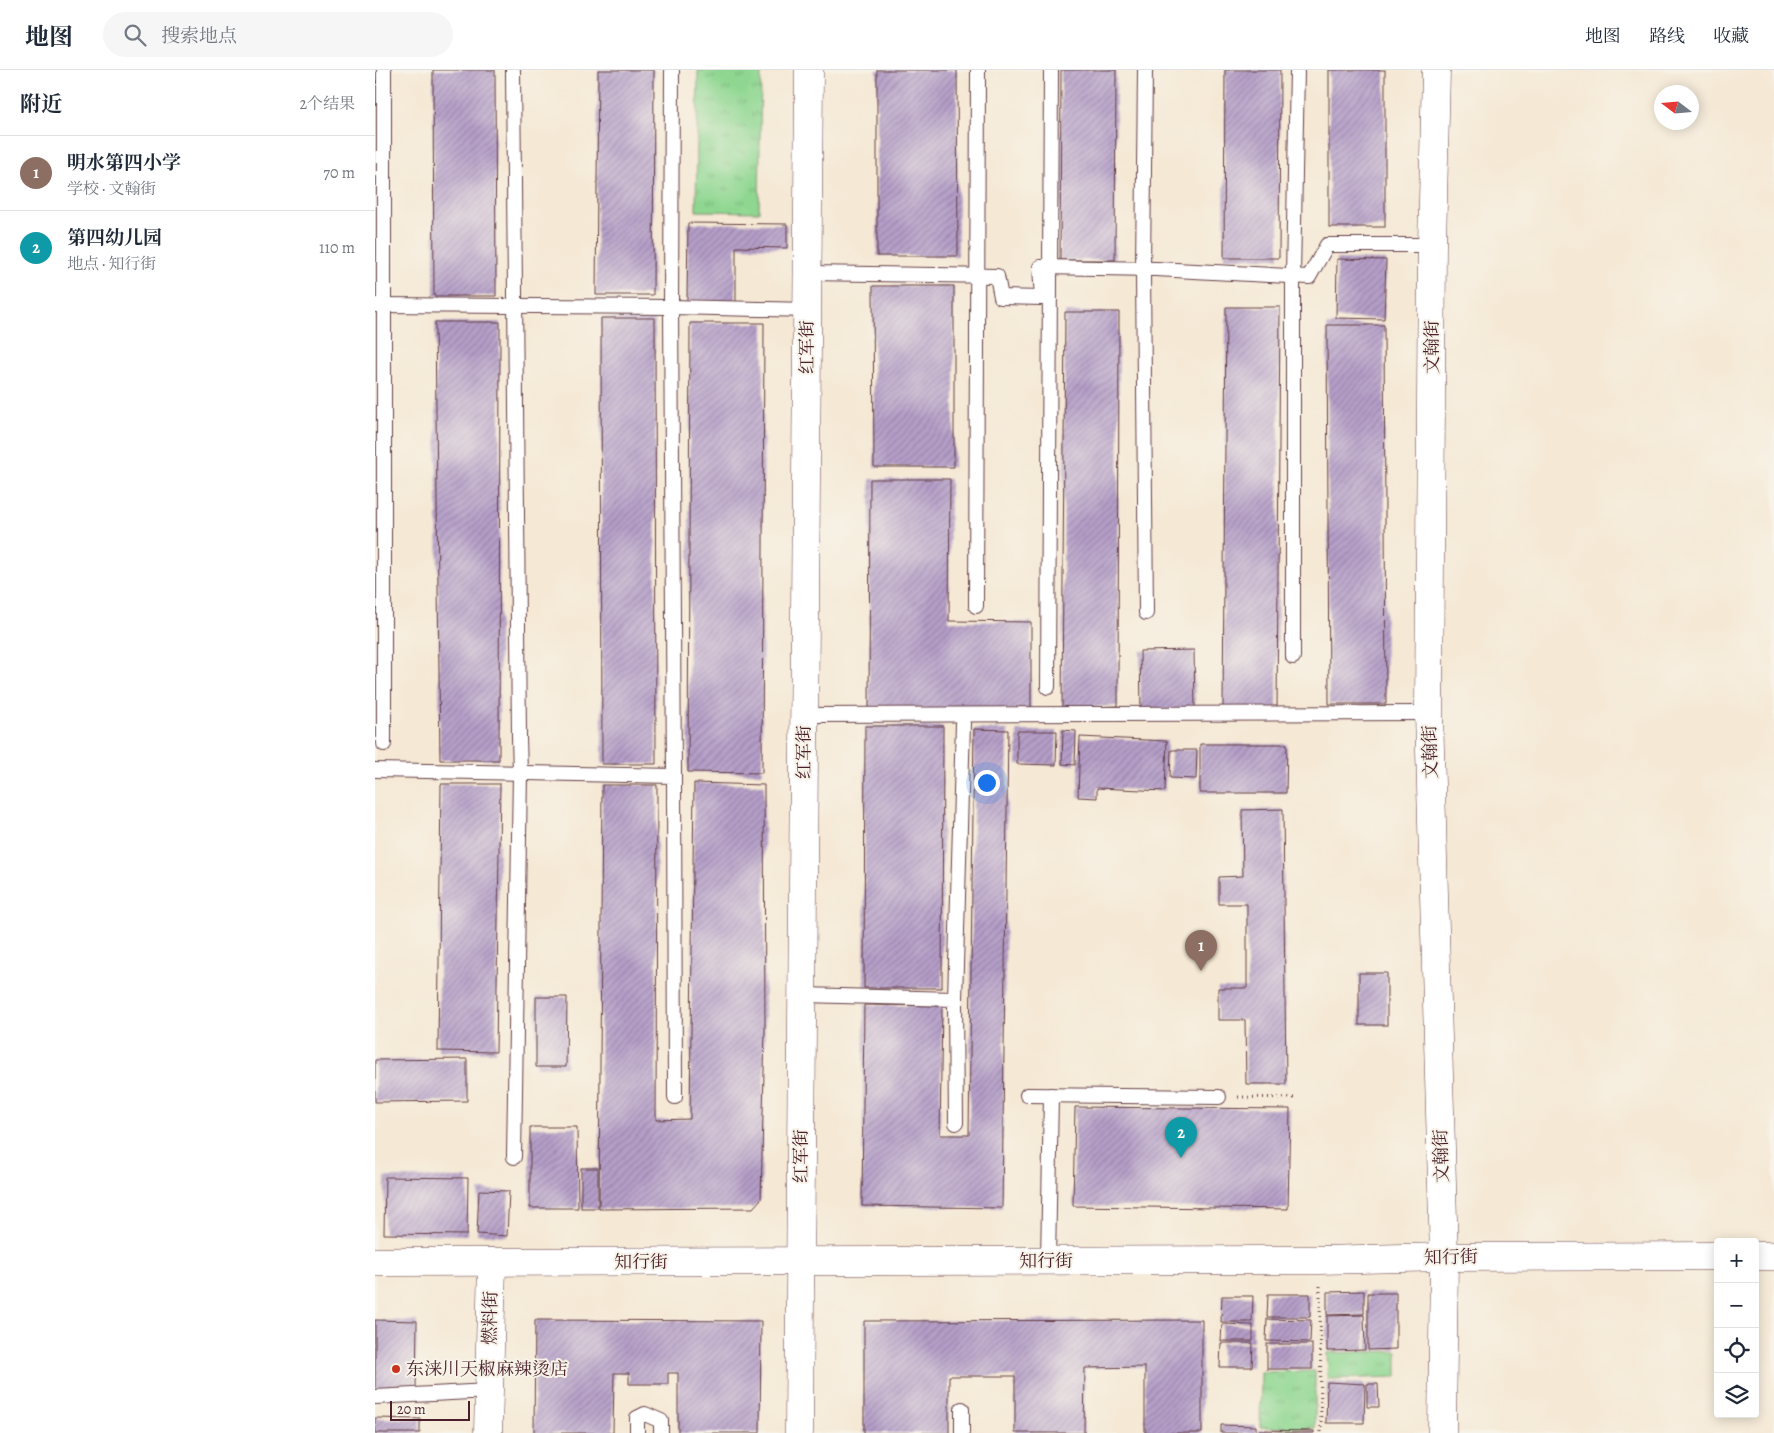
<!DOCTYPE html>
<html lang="zh">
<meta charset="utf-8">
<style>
:root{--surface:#fff;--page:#f6f6f7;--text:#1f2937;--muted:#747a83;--line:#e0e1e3;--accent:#db2777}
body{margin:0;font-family:Alegreya,"Noto Serif SC",serif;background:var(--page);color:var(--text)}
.controls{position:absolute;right:15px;bottom:15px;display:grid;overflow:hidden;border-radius:5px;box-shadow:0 2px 12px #0003}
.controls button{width:45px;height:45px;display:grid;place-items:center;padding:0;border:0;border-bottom:1px solid var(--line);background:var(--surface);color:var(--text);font:25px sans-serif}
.compass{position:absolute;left:1279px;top:15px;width:45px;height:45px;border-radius:50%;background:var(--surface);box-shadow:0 2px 12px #0003;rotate:286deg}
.scale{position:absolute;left:15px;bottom:12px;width:80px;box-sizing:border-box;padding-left:5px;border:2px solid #4a1f2b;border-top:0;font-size:14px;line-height:18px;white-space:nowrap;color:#4a1f2b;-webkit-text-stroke:4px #f7f3e8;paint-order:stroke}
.you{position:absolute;left:611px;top:712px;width:18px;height:18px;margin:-12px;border:4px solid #fff;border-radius:50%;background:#1a73e8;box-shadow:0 0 0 8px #1a73e833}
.badge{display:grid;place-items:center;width:32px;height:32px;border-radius:50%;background:var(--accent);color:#fff;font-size:16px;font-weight:700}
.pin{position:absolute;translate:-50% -41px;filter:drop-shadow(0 1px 2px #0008)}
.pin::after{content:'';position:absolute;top:26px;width:18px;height:15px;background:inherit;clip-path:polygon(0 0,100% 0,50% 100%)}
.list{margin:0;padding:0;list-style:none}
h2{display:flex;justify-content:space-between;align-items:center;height:65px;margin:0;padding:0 20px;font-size:21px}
h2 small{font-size:16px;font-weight:400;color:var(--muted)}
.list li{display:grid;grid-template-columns:32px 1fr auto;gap:15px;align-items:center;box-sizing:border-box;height:75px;padding:0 20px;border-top:1px solid var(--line)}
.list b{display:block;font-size:19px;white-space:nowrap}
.list p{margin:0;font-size:16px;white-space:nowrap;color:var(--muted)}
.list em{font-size:16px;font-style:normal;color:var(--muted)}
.icon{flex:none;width:28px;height:28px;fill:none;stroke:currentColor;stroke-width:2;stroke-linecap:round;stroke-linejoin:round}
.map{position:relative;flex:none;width:1399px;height:1363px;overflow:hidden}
header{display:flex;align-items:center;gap:30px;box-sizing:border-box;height:70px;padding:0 25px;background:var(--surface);border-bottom:1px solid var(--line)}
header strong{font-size:24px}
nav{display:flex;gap:28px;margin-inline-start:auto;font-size:18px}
.search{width:350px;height:45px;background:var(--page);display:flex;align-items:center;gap:12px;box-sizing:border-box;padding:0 18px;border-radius:28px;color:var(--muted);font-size:19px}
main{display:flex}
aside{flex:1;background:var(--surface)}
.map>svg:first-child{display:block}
.grass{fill:url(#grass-tufts);stroke:#6c7b5e}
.building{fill:url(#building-hatch)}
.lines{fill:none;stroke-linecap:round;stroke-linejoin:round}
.lane-casing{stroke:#643d44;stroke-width:16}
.street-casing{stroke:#643d44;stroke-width:29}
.secondary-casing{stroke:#643d44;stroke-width:29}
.path{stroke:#643d44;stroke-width:3;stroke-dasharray:1 4;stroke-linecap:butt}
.lane{stroke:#fff;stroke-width:14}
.street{stroke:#fff;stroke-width:28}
.secondary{stroke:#fff;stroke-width:28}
.poi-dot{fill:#c8321e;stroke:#f7f3e8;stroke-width:2}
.labels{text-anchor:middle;stroke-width:4;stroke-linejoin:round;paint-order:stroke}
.street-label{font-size:18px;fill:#4a1f2b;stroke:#f7f3e8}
.poi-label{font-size:18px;fill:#4a1f2b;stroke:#f7f3e8;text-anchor:start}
</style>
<header>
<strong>地图</strong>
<div class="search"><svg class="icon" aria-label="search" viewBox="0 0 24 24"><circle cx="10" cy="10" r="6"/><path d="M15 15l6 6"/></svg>搜索地点</div>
<nav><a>地图</a><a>路线</a><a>收藏</a></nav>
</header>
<main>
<aside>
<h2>附近<small>2个结果</small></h2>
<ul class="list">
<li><span class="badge" style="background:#8d6e63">1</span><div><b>明水第四小学</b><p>学校 · 文翰街</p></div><em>70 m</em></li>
<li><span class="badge" style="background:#0f9aa8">2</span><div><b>第四幼儿园</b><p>地点 · 知行街</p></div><em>110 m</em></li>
</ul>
</aside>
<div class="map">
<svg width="1399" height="1363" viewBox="0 0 1399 1363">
<defs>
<pattern id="grass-tufts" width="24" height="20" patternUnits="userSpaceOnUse" patternTransform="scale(1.25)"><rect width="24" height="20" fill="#8fd791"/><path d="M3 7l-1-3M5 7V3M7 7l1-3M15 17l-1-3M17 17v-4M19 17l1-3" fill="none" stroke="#7db87d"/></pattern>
<pattern id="building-hatch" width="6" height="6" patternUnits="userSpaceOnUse" patternTransform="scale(1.25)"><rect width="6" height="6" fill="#b59fc9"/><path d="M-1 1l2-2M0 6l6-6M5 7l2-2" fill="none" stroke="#9581a3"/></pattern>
</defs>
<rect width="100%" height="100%" fill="#f7f3e8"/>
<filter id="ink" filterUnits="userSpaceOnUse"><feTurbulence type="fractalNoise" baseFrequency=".02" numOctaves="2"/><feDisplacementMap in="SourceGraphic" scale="10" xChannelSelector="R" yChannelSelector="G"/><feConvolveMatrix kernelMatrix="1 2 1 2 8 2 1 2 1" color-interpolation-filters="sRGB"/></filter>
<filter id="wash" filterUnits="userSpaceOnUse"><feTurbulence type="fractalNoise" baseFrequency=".0096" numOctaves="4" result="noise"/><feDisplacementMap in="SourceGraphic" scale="20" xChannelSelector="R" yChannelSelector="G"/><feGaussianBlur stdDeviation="1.12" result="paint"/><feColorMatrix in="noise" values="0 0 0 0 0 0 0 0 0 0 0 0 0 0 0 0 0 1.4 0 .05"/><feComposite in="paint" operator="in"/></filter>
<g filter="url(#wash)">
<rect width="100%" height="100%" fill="#f5e8d4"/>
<g class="grass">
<path d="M323 0H386L384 142 321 141Z"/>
<path d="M1022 1281V1307L953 1309 952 1283Z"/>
<path d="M940 1301V1359L885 1357 886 1302Z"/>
</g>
<g id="blocks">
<g class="building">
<path d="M58 0H120L121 226H59Z"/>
<path d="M223 0H279L278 225H221Z"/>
<path d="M502 0H582L583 186H502Z"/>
<path d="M686 0H741L740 190H685Z"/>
<path d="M850 0H905L904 188H849Z"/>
<rect x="954" y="0" width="56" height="157"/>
<path d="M313 153 412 154V178L361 177V232L312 231Z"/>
<path d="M962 189 1011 190 1009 249 961 248Z"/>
<path d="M498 216H579V397H499Z"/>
<path d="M851 237H905L902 640 848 639Z"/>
<path d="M690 242H744L743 636 687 638Z"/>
<path d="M226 248H280L281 694H227Z"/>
<path d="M60 252H125L124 690H65Z"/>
<path d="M315 253H389L387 703 313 702Z"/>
<path d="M952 255H1009L1011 634H954Z"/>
<path d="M495 409H575L574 551 656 552V640L494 639Z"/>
<path d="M819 580 820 639 766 640 765 581Z"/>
<path d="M490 656H568L567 918H489Z"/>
<path d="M599 659 633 660 627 1138 487 1136 489 935 567 936 565 1065H594Z"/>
<path d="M688 660 701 661 700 695 687 694Z"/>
<path d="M642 661H682L681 695 642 694Z"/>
<path d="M705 667 792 671 790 721 722 718V728L703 727Z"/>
<path d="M825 674H912L911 723H825Z"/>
<path d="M796 680H822L821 709 795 708Z"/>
<path d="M319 713 389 715 390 959 386 1129 378 1138 224 1139 227 715H282L281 1050 315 1049Z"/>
<path d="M66 714H125L121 982 63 981Z"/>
<path d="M908 739 911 1014H871L870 950H843V918H872V834H844V807L868 806 867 740Z"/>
<rect x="984" y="903" width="28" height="52"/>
<path d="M161 927H192L191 997H161Z"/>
<path d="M92 989V1031L0 1032V990Z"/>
<path d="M700 1037 915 1039 913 1139 698 1136Z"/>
<path d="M155 1057H202L203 1138H155Z"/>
<rect x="206" y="1098" width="17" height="40"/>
<path d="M10 1107 93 1108 92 1165 9 1164Z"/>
<path d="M104 1120 134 1121 132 1166 102 1164Z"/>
<path d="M989 1221V1244L952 1245V1222Z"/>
<path d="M993 1223H1021V1279L993 1280Z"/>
<path d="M893 1224H935V1247H892Z"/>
<path d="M847 1226H878L877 1252H846Z"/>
<path d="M989 1245 990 1280 952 1281V1246Z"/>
<path d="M892 1249 936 1250 935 1272 891 1271Z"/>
<path d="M0 1250 42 1251 41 1320H0Z"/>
<path d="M160 1250 386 1251 385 1363H303V1303H293V1314H254V1303H239L238 1363H159Z"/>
<path d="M827 1250V1363H770V1297L710 1298 709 1363H640V1306H574V1363H489V1251Z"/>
<path d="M847 1254 878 1255V1271H846Z"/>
<path d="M846 1273H878L877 1297H845Z"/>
<rect x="892" y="1274" width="45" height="25"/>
<path d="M952 1312 990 1314 989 1353H951Z"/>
<path d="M992 1314H1003L1004 1337H992Z"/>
<path d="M0 1348 45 1349V1363H0Z"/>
<path d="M846 1355 881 1356V1363H846Z"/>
<path d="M884 1360 939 1361V1363H883Z"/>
</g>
</g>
</g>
<g filter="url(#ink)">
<use href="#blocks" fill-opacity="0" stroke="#643d44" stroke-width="1"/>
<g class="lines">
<g class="lane-casing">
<g id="lane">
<path d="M9 0V674"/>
<path d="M138 0 144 667 145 703 139 1087"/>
<path d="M297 0 296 237 299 706"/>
<path d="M770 0 768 200 771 543"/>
<path d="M433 203 622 206 626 227 667 228 665 197 781 199 934 207 952 175H1057"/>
<path d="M1 235 296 237 433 240"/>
<path d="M601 536 603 0"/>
<path d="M918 587V206L922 0"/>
<path d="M673 617 676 0"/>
<path d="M429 645 1054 643"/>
<path d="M0 700 299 706 300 1027"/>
<path d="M427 925 580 929 581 1053"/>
<path d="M580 929 588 653"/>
<path d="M652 1025 844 1027"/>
<path d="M673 1191 676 1025"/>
<path d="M0 1327 114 1321"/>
<path d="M587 1339V1363"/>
<path d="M262 1363V1348L270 1344 286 1351V1363"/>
</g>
</g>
<g class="street-casing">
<g id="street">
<path d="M1061 0 1057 175 1054 643 1069 1187 1067 1363"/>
<path d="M113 1363 117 1192"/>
<path d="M424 1363 434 0"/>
</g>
</g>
<g class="secondary-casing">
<g id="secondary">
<path d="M1380 1186H1399"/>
<path d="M0 1192 945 1190 1069 1187 1343 1186"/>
</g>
</g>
<g class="path">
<path d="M863 1027 919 1028"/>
<path d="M945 1216 946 1363"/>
</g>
<use href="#lane" class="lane"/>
<use href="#street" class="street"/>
<use href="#secondary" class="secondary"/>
</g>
</g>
<circle class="poi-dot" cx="21" cy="1299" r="5"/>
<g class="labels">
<g class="street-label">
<text transform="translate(432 277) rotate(-90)" y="6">红军街</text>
<text transform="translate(1057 277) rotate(-90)" y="6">文翰街</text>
<text transform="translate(429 682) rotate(-90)" y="6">红军街</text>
<text transform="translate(1055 682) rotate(-92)" y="6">文翰街</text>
<text transform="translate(426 1086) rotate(-90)" y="6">红军街</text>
<text transform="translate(1066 1086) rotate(-92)" y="6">文翰街</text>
<text transform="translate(1076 1187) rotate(-1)" y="6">知行街</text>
<text x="671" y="1197">知行街</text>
<text x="266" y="1198">知行街</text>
<text transform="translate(115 1248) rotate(-89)" y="6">燃料街</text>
</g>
<g class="poi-label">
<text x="31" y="1305">东涞川天椒麻辣烫店</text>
</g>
</g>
</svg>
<div class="controls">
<button>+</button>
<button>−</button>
<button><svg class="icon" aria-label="locate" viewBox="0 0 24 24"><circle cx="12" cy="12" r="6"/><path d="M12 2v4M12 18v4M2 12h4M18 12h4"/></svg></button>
<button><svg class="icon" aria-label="layers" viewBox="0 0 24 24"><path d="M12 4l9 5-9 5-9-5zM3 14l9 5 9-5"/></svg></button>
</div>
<svg class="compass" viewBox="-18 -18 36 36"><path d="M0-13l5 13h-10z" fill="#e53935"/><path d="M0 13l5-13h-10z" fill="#747a83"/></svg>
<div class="scale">20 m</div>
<div class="you"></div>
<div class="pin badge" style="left:826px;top:901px;background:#8d6e63">1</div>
<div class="pin badge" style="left:806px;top:1088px;background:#0f9aa8">2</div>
</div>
</main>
